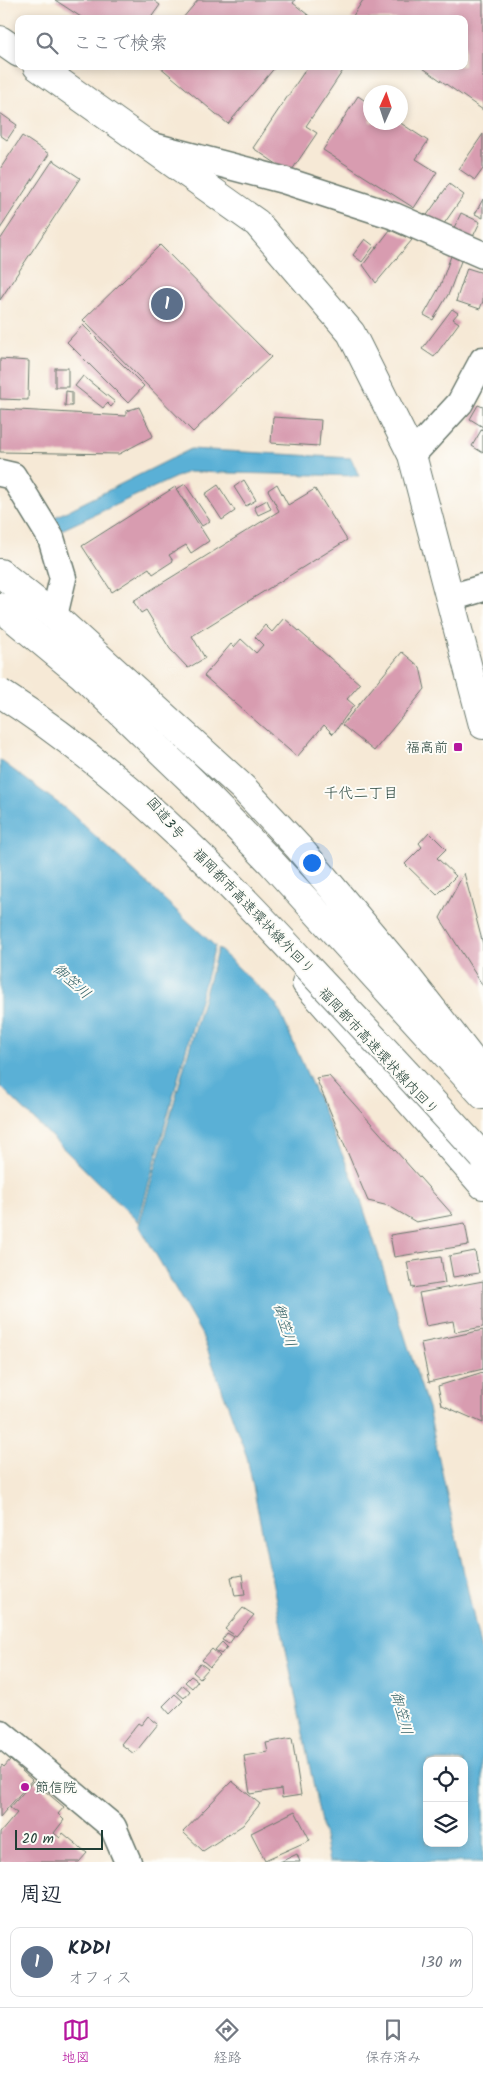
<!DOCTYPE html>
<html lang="ja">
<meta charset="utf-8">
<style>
:root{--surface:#fff;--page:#f2f2f3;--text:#1f2937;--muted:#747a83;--line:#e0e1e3;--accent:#b5179e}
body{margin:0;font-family:Kalam,"Klee One",sans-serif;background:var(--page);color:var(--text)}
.controls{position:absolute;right:15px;bottom:15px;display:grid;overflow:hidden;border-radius:10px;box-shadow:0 2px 8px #0003}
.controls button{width:45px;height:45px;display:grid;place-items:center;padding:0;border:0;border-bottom:1px solid var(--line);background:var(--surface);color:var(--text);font:25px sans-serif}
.compass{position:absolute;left:363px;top:85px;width:45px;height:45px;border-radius:50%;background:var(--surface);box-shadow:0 2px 8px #0003;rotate:3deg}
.scale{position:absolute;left:15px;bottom:12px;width:88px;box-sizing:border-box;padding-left:5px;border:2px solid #1f3d34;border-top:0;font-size:14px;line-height:18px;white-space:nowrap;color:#1f3d34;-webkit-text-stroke:4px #fdfcf7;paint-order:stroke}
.you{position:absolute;left:311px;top:862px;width:18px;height:18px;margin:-12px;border:4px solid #fff;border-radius:50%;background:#1a73e8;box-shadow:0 0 0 8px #1a73e833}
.badge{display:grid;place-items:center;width:32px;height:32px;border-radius:50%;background:var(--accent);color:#fff;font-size:16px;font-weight:700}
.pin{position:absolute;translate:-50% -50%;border:2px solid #fff;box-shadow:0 1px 5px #0006}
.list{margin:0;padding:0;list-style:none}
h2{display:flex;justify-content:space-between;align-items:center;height:65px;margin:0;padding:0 20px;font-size:21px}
h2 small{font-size:16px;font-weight:400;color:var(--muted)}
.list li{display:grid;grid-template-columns:32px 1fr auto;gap:15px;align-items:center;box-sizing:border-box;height:70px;margin:0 10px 10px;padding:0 10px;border:1px solid var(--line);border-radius:10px}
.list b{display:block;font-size:19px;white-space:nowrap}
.list p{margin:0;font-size:16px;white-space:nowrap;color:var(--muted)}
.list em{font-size:16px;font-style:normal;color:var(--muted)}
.icon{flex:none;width:28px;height:28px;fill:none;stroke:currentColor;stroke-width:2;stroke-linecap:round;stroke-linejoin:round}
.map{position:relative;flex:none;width:483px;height:1862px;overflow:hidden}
.search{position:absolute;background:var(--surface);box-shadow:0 2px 8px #0003;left:15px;right:15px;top:15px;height:55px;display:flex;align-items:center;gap:12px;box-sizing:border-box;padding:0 18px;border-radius:10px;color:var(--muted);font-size:19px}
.sheet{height:145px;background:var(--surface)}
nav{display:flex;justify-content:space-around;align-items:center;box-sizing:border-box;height:70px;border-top:1px solid var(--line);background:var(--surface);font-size:14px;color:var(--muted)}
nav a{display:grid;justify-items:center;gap:2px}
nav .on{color:var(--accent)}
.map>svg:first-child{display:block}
.water{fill:#5ab0d6;stroke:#3c7685;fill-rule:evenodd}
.building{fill:#d89cb0}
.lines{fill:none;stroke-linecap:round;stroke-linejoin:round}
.minor-casing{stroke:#6a796d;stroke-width:29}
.tertiary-casing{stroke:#6a796d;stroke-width:30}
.trunk-casing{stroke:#6a796d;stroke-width:30}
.motorway-casing{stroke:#6a796d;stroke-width:30}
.minor{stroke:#fff;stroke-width:26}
.tertiary{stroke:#fff;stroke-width:28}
.trunk{stroke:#fff;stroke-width:28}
.motorway{stroke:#fff;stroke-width:28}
.motorway-bridge-casing{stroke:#6a796d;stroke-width:30;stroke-linecap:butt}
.motorway-bridge{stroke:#fff;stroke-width:28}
.poi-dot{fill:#b5179e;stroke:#fdfcf7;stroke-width:2}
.labels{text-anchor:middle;stroke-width:4;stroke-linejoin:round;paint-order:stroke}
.poi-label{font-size:14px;fill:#1f3d34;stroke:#fdfcf7;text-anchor:end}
.street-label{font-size:14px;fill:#1f3d34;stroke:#fdfcf7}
.neighbourhood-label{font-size:15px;fill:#1f3d34;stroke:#fdfcf7}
.water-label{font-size:15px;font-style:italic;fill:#316065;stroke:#fdfcf7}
</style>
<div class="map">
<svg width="483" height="1862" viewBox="0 0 483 1862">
<rect width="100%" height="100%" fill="#fdfcf7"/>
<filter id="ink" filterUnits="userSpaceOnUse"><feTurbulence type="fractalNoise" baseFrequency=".02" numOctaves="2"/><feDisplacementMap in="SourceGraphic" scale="10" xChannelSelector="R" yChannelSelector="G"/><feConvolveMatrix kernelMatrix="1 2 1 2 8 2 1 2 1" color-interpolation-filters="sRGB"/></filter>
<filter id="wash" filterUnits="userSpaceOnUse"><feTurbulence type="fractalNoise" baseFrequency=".0096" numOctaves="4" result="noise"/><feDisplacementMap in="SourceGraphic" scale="20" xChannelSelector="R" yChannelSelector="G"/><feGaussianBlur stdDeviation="1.12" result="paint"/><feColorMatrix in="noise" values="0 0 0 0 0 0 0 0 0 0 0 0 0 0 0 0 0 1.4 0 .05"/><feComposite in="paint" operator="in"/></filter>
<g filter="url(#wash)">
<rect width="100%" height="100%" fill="#f6e9d6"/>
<g class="water">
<path d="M191 449 351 458 359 476 187 472 59 531 53 518Z"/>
<path d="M0 760 66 809 215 946 138 1222 0 1086Z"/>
<path d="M218 948 277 1005 357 1188 428 1408 483 1660V1862H329L247 1457 202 1335 139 1225ZM427 1761H464V1843H427Z"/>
</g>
<g id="blocks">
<g class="building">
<path d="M55 0H153L160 5 150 19H84Z"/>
<path d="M198 0H295L293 3 313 19H182Z"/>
<path d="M363 0H483V110L420 66H464V19H351Z"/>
<path d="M159 66H276L228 124Z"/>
<path d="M308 66H346L306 126 317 133 290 173 253 148Z"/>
<path d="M358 96 370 104V122H399L428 141 416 159 437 172 414 208 323 150Z"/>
<path d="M0 113 17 125 7 140 0 135Z"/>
<path d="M483 134V169L475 180 459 169Z"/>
<path d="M22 136 49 154 0 229V169Z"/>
<path d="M53 160 80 178 0 300V240Z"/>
<path d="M449 184 464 195 441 228 425 218Z"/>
<path d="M483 199V218L475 214Z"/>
<path d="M461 213 480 222 470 243 451 234Z"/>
<path d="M390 230 412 240 376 283 363 265Z"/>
<path d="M365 239 374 246 362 262 353 255Z"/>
<path d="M160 245 271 357 193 432 83 320Z"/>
<path d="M451 256 461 261 449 293 433 320 424 315 440 286Z"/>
<path d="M467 268 483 273V301L480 309 456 301Z"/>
<path d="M452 309 458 313 453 319 459 323 434 357 422 349Z"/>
<path d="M83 325 144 386 128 403 67 342Z"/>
<path d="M0 359 29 361 28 400 0 399Z"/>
<rect x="55" y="368" width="13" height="19"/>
<path d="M83 376 115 402 111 407 107 403 103 408 75 386Z"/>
<path d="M66 391 72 392V406H65Z"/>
<path d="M478 405 483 407V453L472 446 483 427 470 419Z"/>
<path d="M139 407 153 436 119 454 0 452V409L126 416V411Z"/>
<path d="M273 417 321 420 319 446 271 443Z"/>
<path d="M244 480 256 500 246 506 234 487Z"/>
<path d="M185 484 210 521 202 526 177 489Z"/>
<path d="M277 484 288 505 315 489 347 540 192 636 205 658 188 668 170 649 146 610 141 613 133 601 279 511 268 490Z"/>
<path d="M218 485 235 511 222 520 205 494Z"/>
<path d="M175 487 209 541 191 553 186 545 169 555 173 561 153 574 149 568 112 592 82 546Z"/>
<path d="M267 500 271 509 258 515 254 507Z"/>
<path d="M284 618 360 684 347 699 354 705 333 734 324 725 297 757 204 676 231 644 234 647 241 639 256 653 263 645 255 637 265 625 272 632Z"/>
<path d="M402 652 420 667 425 689 374 751 342 725Z"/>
<path d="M429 832 446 849 437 858 456 876 437 895 405 864 422 847 419 843Z"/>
<path d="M464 873 483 944V986L440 918Z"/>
<path d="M329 1076 453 1215 416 1222 389 1206 368 1201 316 1078Z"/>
<path d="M465 1223 469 1245 394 1257 390 1235Z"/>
<path d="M475 1251 479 1273 453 1277 449 1256Z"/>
<path d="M441 1257 445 1283 412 1288 407 1262Z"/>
<path d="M483 1281V1327L455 1332 453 1321 426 1326 419 1293Z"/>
<path d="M483 1330V1369L429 1382 421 1343Z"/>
<path d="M483 1372V1423L442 1405 438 1386Z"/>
<path d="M242 1575 245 1595 235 1596 231 1577Z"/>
<path d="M243 1608 254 1615 236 1636 225 1629Z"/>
<path d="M227 1633 234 1637 229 1644 222 1640Z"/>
<path d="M222 1642 227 1647 221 1654 215 1650Z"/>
<path d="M212 1649 220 1656 210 1667 202 1660Z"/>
<path d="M200 1663 208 1669 200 1678 193 1672Z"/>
<path d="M191 1676 198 1681 192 1688 185 1682Z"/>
<path d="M183 1685 190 1691 184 1698 177 1692Z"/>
<path d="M175 1694 183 1701 170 1714 163 1706Z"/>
<path d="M148 1716 158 1724 134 1754 121 1744 138 1723 141 1725Z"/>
<path d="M292 1738 301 1795 282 1798 281 1789 250 1794 244 1756 268 1752 266 1743Z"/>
<path d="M10 1760 32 1780 0 1817V1768L2 1765 4 1767Z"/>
<path d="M33 1781 64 1807 58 1814 64 1820 54 1833 60 1838 63 1833 87 1853 79 1862H0V1833L17 1813 10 1808Z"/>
<path d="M232 1781 260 1804 243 1825 203 1851 183 1832Z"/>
<path d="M295 1811 310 1840 265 1860 251 1833Z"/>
<path d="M297 1854 300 1862H280Z"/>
</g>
</g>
</g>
<g filter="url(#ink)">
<use href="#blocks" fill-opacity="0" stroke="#6a796d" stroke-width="1"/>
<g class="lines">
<g class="minor-casing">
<g id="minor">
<path d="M149 145 283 180 394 216 483 255"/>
<path d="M412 455 460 403 483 360"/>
<path d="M0 473 13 476 51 538 63 578 54 616"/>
<path d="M450 598 483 588"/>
<path d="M0 1733 113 1827 128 1862"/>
</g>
</g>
<g class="tertiary-casing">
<g id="tertiary">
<path d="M0 40 19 53"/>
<path d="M37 66 257 223 351 333 412 455 483 725"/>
</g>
</g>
<g class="trunk-casing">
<g id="trunk">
<path d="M0 573 54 616 243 788 299 848 408 978 483 1074"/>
<path d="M306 983 483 1185"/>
</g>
</g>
<g class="motorway-casing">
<path id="motorway" d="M0 607 82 675 193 782 271 862 483 1095"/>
</g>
<use href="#minor" class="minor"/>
<use href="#tertiary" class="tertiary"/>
<use href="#trunk" class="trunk"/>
<use href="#motorway" class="motorway"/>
<g class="motorway-bridge-casing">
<path id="motorway-bridge" d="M0 693C119 769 216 868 311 971 369 1033 426 1094 483 1157"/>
</g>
<use href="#motorway-bridge" class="motorway-bridge"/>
</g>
</g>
<g class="poi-dot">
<rect x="453" y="742" width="10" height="10" rx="2.5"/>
<circle cx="25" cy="1787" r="5"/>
</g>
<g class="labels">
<g class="poi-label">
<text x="448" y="752">福高前</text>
<text x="35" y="1792" text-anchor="start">節信院</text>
</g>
<g class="street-label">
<text transform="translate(166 818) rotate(50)" y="5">国道3号</text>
<text transform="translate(254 911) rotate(46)" y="5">福岡都市高速環状線外回り</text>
<text transform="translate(379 1051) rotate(47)" y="5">福岡都市高速環状線内回り</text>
</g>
<g class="neighbourhood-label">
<text x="361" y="798">千代二丁目</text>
</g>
<g class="water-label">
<text transform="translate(72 981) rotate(42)" y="5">御笠川</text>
<text transform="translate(285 1325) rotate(73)" y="5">御笠川</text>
<text transform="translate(402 1713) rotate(75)" y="5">御笠川</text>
</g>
</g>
</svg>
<div class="controls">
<button><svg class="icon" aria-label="locate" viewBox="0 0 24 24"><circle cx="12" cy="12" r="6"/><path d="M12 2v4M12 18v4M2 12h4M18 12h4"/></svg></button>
<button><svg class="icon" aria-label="layers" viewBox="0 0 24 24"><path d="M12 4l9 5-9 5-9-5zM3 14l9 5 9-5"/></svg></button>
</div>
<svg class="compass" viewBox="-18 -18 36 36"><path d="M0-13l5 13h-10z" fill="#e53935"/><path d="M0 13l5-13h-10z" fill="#747a83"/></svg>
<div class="scale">20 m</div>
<div class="you"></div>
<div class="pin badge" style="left:167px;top:304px;background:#5c6f8a">1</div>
<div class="search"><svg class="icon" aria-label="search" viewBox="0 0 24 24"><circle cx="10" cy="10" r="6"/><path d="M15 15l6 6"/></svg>ここで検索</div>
</div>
<section class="sheet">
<h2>周辺<small></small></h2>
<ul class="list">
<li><span class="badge" style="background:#5c6f8a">1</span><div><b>KDDI</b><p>オフィス</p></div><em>130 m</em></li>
</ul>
</section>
<nav>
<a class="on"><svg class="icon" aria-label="map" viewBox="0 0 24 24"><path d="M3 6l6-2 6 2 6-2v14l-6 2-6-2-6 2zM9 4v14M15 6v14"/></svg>地図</a>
<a><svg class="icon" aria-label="directions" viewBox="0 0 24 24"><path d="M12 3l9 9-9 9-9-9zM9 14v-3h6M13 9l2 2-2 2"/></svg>経路</a>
<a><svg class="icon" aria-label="saved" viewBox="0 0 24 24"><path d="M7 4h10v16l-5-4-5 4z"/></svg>保存済み</a>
</nav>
